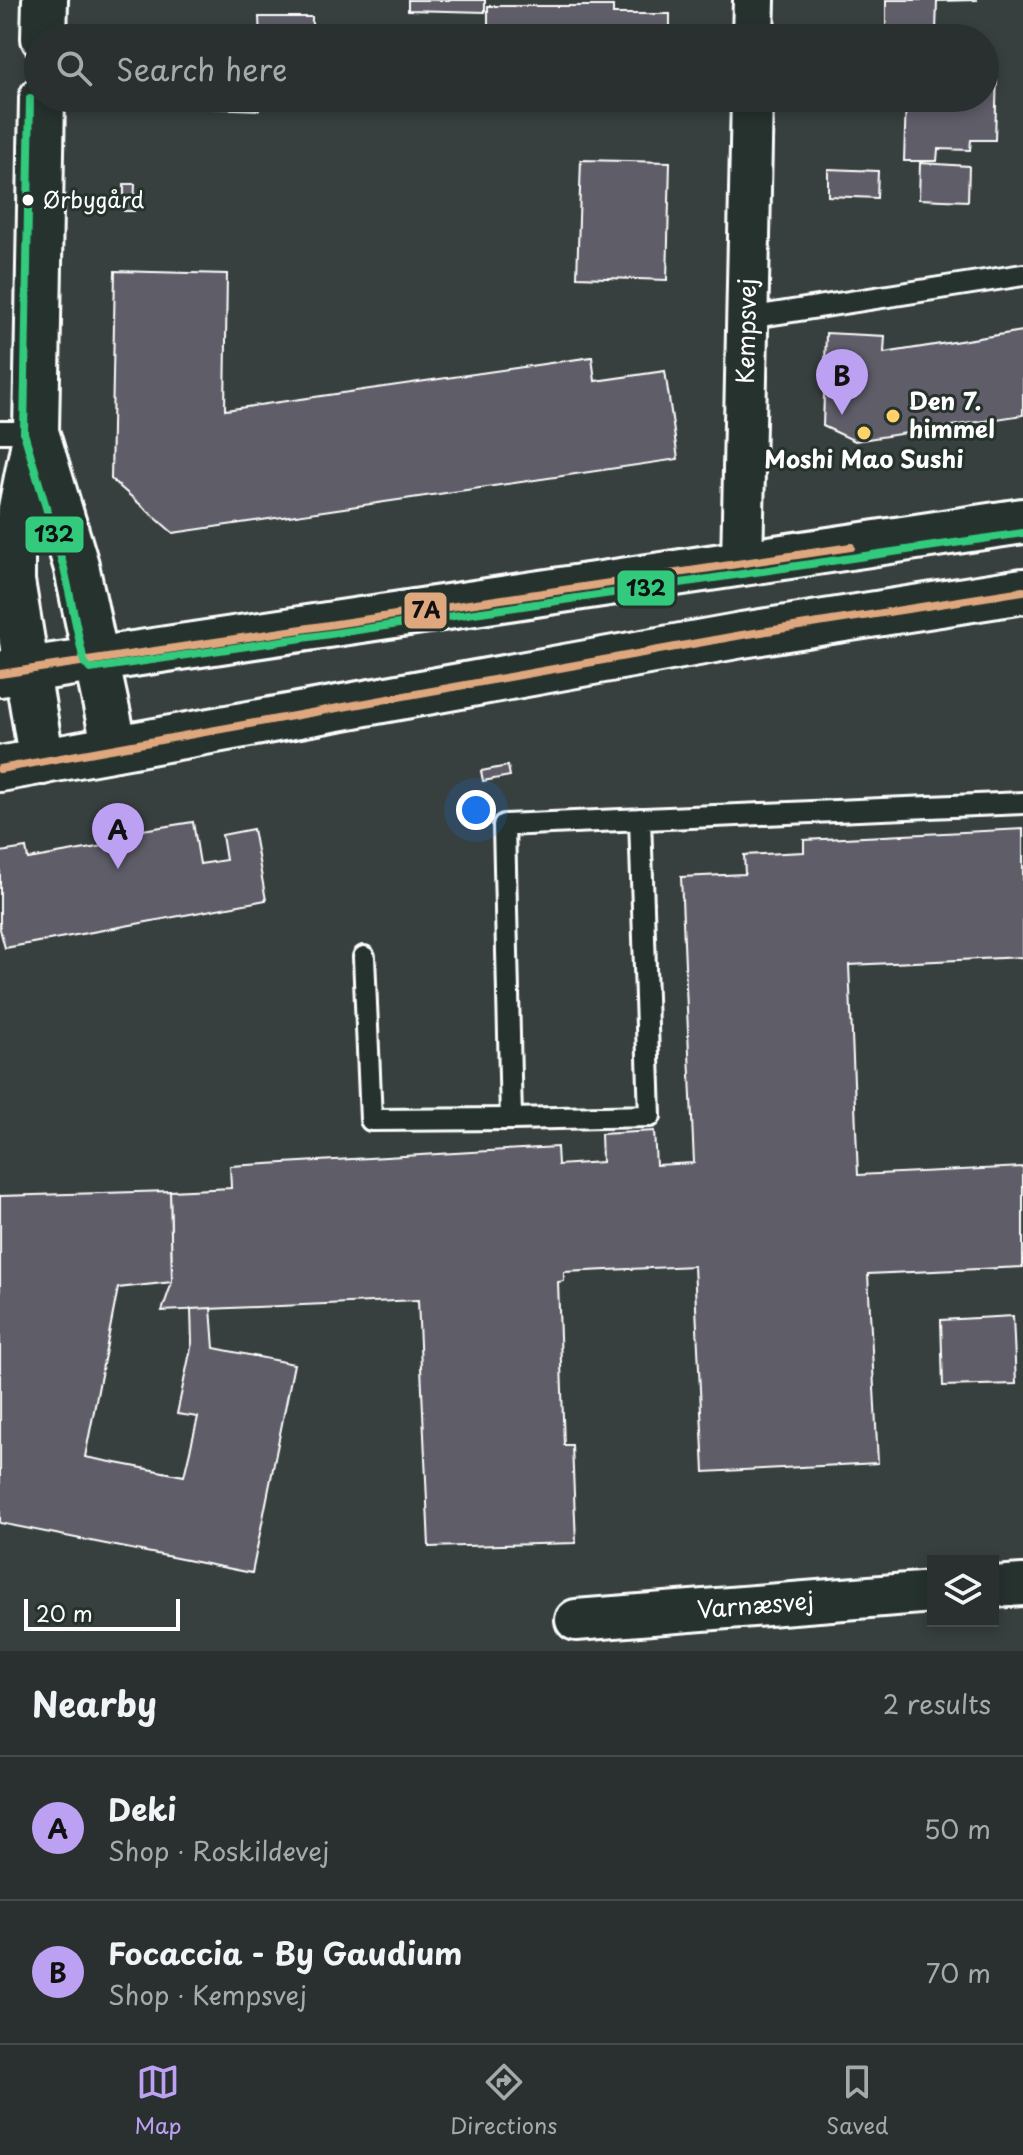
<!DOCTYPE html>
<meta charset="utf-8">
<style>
:root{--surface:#29302f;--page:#313837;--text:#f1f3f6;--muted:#a5a9aa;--line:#454b4b;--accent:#bca0f2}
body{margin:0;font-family:"Playpen Sans",sans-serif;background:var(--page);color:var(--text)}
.controls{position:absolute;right:24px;bottom:24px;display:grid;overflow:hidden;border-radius:0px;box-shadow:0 4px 12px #0003}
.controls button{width:72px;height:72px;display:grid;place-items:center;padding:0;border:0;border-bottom:2px solid var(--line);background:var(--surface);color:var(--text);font:40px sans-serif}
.scale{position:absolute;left:24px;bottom:20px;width:156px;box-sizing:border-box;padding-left:8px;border:4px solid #fff;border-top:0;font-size:22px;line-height:28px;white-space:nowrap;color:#fff;-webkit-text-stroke:6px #26332d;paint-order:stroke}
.you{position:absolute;left:476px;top:810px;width:28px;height:28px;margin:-20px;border:6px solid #fff;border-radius:50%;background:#1a73e8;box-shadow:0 0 0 12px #1a73e833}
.badge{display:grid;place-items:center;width:52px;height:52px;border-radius:50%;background:var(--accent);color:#111;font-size:26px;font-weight:700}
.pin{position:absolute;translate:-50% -66px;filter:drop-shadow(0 2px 4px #0008)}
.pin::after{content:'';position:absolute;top:42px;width:28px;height:24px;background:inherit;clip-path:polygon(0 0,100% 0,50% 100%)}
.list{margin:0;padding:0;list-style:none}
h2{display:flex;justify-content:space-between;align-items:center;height:104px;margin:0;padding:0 32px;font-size:34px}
h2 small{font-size:26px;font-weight:400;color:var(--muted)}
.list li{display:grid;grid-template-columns:52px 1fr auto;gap:24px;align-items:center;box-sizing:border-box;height:144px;padding:0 32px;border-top:2px solid var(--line)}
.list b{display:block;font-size:30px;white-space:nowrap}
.list p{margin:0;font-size:26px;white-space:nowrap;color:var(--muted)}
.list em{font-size:26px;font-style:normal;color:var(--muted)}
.icon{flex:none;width:44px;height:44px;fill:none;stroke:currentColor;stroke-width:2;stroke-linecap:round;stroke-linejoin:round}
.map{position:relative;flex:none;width:1023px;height:1651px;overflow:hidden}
.search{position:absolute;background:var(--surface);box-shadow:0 4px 12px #0003;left:24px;right:24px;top:24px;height:88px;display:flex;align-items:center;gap:20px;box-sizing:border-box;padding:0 28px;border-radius:44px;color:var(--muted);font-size:30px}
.sheet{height:392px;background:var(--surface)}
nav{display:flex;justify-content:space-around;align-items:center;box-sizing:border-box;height:112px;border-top:2px solid var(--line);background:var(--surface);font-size:22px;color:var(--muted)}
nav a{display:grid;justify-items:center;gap:4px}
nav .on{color:var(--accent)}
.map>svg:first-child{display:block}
.building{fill:#5f5d68;stroke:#fff;stroke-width:2}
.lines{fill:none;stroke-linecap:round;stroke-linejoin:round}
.service-casing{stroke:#fff;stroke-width:26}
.minor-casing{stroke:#fff;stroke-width:46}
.tertiary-casing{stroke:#fff;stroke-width:50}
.secondary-casing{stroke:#fff;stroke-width:50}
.service{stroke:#26332d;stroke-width:20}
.minor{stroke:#26332d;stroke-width:40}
.tertiary{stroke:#26332d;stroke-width:44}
.secondary{stroke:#26332d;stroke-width:44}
.bus-1-casing{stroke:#26332d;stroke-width:14}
.bus-2-casing{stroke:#26332d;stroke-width:14}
.bus-1{stroke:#dfa77e;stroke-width:8}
.bus-2{stroke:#33ca7d;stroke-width:8}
.bus-dot{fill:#fff;stroke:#26332d;stroke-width:3}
.poi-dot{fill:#ffd166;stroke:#26332d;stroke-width:3}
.labels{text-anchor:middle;stroke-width:6;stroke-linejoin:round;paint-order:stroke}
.bus-label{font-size:22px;fill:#fff;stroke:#26332d;text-anchor:start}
.street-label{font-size:24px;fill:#fff;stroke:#26332d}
.poi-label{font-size:24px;font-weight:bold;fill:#fff;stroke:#26332d;text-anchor:start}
.line-badge{stroke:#26332d;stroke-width:3}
.pale-badge-label{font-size:22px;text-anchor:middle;font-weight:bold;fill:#111}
</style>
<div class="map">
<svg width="1023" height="1651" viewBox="0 0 1023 1651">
<rect width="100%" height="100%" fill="#37403f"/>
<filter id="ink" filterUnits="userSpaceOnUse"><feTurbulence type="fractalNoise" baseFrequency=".0125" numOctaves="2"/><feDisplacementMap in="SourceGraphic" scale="16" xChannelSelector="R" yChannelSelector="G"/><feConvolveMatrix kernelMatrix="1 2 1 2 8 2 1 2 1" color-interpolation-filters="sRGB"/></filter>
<g filter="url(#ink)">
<g class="building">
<path d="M408 0H485V12L408 10Z"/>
<path d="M886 0H977L937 1 936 31 886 30Z"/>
<path d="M488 6H613V14H670V37L488 38Z"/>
<path d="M259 17H312V38H260Z"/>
<path d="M985 71 997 72 995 140H971L970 150 938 149 937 161H904L906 98H985Z"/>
<path d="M152 98H259V110L159 106 152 103Z"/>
<path d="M581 160 670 162 667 280 577 277Z"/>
<path d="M920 163 969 166 968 201 919 199Z"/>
<path d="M828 169 878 171 877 198 828 196Z"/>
<path d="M124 184H135L134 211H124Z"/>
<path d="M115 271 227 274 225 410 592 357 595 381 665 371 678 459 173 533 111 479Z"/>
<path d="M1023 331V415L855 441 823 426 826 333 885 336 884 353Z"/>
<path d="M508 766 510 776 483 781 481 771Z"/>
<path d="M193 822 200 864 226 860 222 835 253 829 266 900 5 948 0 929V852L26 848 28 859 138 840 136 831Z"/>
<path d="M1023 829V957L849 965 858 1175 1023 1167V1267L868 1274 878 1463 704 1472 694 1266 564 1272V1281L558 1282 564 1445H572L576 1543 429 1547 418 1300 162 1311 172 1282 170 1191 231 1188 230 1166 557 1147 558 1165 602 1162 601 1134 654 1131 656 1165 694 1163 681 877 745 874 744 855 804 852V840Z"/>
<path d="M170 1191 172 1282 118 1288 85 1457 184 1476 198 1417 177 1414 192 1343 191 1309 211 1308 214 1348 294 1364 252 1573 0 1523V1196Z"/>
<path d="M1013 1316 1016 1384 943 1386 941 1320Z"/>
</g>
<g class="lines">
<g class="service-casing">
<g id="service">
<path d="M747 318 1023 275"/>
<path d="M0 432H36"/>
<path d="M640 819 650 1116 511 1119 504 825 1023 803"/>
<path d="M364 957 371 1120 511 1119"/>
</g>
</g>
<g class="minor-casing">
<g id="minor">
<path d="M753 38 754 0"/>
<path id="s1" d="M742 563 752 98"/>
<path d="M993 1587 1023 1585"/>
<path id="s2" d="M576 1620 933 1592"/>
</g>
</g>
<g class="tertiary-casing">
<g id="tertiary">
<path d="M44 38 45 0"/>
<path d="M38 438 76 565 115 748"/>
<path d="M42 762 12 581V554L36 432 42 98"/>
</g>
</g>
<g class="secondary-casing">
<g id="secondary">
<path d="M0 674 1023 521"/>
<path d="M0 769 742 635 1023 591"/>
</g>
</g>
<use href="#service" class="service"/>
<use href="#minor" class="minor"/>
<use href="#tertiary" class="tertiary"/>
<use href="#secondary" class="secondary"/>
<g class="bus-1-casing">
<g id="bus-1">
<path d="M0 674 851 547"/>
<path d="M0 769 742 635 1023 591"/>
</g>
</g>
<g class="bus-2-casing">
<path id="bus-2" d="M30 98 24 433 64 568 84 662 90 669 1023 533"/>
</g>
<use href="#bus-1" class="bus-1"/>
<use href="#bus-2" class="bus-2"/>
</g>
</g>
<circle class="bus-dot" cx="28" cy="200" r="7"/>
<g class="poi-dot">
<circle cx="893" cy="416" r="8"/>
<circle cx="864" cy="433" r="8"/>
</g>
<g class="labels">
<g class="bus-label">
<text x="43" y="208">Ørbygård</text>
</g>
<g class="street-label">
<text dy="8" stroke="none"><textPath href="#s1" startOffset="232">Kempsvej</textPath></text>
<text dy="8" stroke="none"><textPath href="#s2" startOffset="180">Varnæsvej</textPath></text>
</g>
<g class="poi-label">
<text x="909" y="410">Den 7.<tspan x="909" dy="28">himmel</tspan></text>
<text x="864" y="468" text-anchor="middle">Moshi Mao Sushi</text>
</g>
</g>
<g class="line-badge">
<rect x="24" y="515" width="61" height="39" rx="8" fill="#33ca7d"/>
<rect x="616" y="569" width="60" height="38" rx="8" fill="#33ca7d"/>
<rect x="403" y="591" width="45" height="39" rx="8" fill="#dfa77e"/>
</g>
<g class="pale-badge-label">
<text x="54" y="542">132</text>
<text x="646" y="596">132</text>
<text x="426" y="618">7A</text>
</g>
</svg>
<div class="controls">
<button><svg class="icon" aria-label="layers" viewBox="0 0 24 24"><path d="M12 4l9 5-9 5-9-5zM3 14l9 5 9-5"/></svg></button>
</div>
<div class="scale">20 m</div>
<div class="you"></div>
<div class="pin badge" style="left:118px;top:869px">A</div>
<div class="pin badge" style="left:842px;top:415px">B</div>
<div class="search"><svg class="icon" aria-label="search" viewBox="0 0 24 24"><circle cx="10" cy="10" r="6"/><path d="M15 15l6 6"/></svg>Search here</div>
</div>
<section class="sheet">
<h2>Nearby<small>2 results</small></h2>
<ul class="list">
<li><span class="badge">A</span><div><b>Deki</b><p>Shop · Roskildevej</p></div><em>50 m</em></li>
<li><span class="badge">B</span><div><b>Focaccia - By Gaudium</b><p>Shop · Kempsvej</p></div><em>70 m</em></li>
</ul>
</section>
<nav>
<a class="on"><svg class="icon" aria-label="map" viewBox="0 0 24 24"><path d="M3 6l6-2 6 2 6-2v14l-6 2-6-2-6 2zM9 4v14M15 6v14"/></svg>Map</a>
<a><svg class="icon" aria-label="directions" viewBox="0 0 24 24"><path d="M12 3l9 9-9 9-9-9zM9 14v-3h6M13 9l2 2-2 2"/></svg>Directions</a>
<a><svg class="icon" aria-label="saved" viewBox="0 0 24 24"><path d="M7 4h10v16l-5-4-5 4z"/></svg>Saved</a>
</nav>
